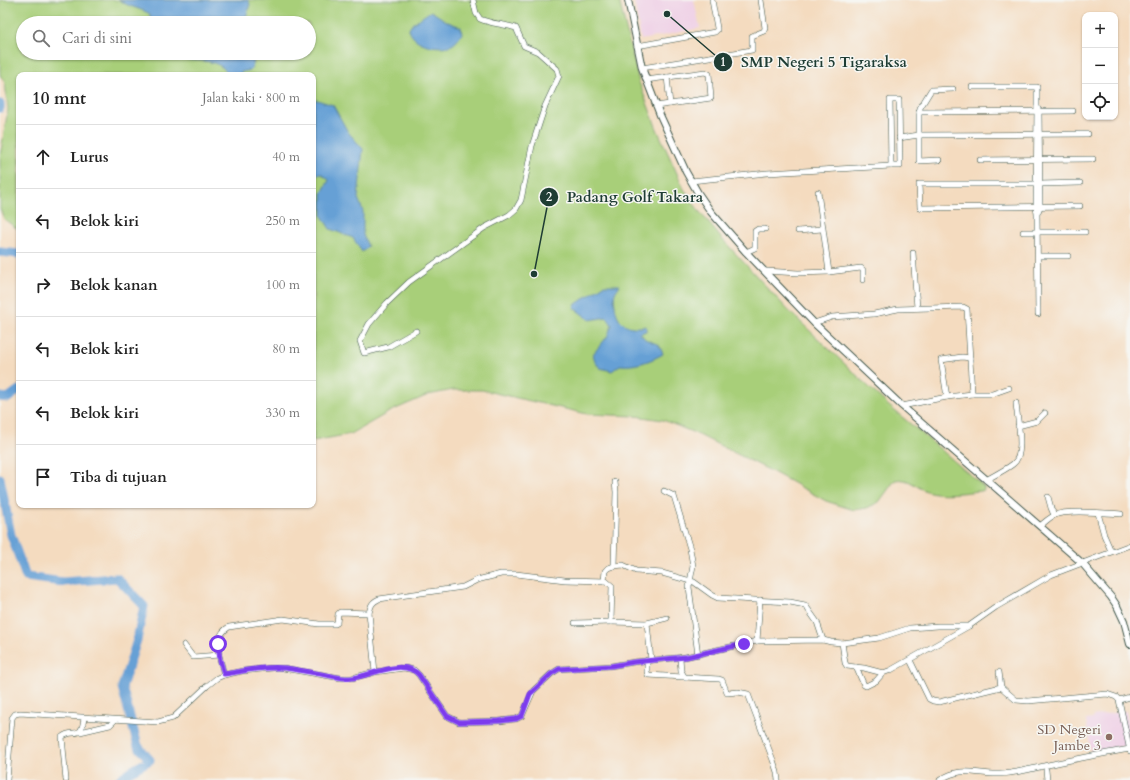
<!DOCTYPE html>
<html lang="id">
<meta charset="utf-8">
<style>
:root{--surface:#fff;--page:#f6f6f6;--text:#222;--muted:#767676;--line:#e0e0e0}
body{margin:0;font-family:Cardo,serif;background:var(--page);color:var(--text)}
.controls{position:absolute;right:12px;top:12px;display:grid;overflow:hidden;border-radius:8px;box-shadow:0 1px 3px #0004}
.controls button{width:36px;height:36px;display:grid;place-items:center;padding:0;border:0;border-bottom:1px solid var(--line);background:var(--surface);color:var(--text);font:20px sans-serif}
.stop{position:absolute;width:12px;height:12px;margin:-9px;border:3px solid #7c3aed;border-radius:50%;background:#fff}
.stop.end{background:#7c3aed;border-color:#fff;box-shadow:0 1px 4px #0008}
.list{margin:0;padding:0;list-style:none}
h2{display:flex;justify-content:space-between;align-items:center;height:52px;margin:0;padding:0 16px;font-size:17px}
h2 small{font-size:13px;font-weight:400;color:var(--muted)}
.list li{display:grid;grid-template-columns:26px 1fr auto;gap:12px;align-items:center;box-sizing:border-box;height:64px;padding:0 16px;border-top:1px solid var(--line)}
.list b{display:block;font-size:15px;white-space:nowrap}
.list em{font-size:13px;font-style:normal;color:var(--muted)}
.icon{flex:none;width:22px;height:22px;fill:none;stroke:currentColor;stroke-width:2;stroke-linecap:round;stroke-linejoin:round}
.map{position:relative;flex:none;width:1130px;height:780px;overflow:hidden}
.search{position:absolute;background:var(--surface);box-shadow:0 1px 3px #0004;left:16px;top:16px;width:300px;height:44px;display:flex;align-items:center;gap:10px;box-sizing:border-box;padding:0 14px;border-radius:22px;color:var(--muted);font-size:15px}
.panel{position:absolute;background:var(--surface);box-shadow:0 1px 3px #0004;left:16px;top:72px;width:300px;height:436px;border-radius:8px}
.map>svg:first-child{display:block}
.built{fill:#efd0e6}
.green{fill:#a8cf79;stroke:#648656;fill-rule:evenodd}
.water{fill:#66a0d5;stroke:#426e84}
.lines{fill:none;stroke-linecap:round;stroke-linejoin:round}
.river{stroke:#66a0d5;stroke-width:9}
.minor-casing{stroke:#3f5549;stroke-width:6}
.tertiary-casing{stroke:#3f5549;stroke-width:8}
.minor{stroke:#fff;stroke-width:5}
.tertiary{stroke:#fff;stroke-width:6}
.route{stroke:#7c3aed;stroke-width:5}
.education-dot{fill:#8d6e63;stroke:#f6f6f2;stroke-width:1.5}
.labels{text-anchor:middle;stroke-width:3;stroke-linejoin:round;paint-order:stroke}
.education-label{font-size:14px;fill:#785e54;stroke:#f6f6f2;text-anchor:end}
.leader{fill:none;stroke:#1f3d34;stroke-width:1.5}
.callout-dot{fill:#1f3d34;stroke:#f6f6f2;stroke-width:1.5}
.mark-label{font-size:12px;text-anchor:middle;font-weight:bold;fill:#fff}
.callout-label{font-size:15px;text-anchor:middle;font-weight:bold;fill:#1f3d34;stroke:#f6f6f2;stroke-width:3;stroke-linejoin:round;paint-order:stroke}
</style>
<div class="map">
<svg width="1130" height="780" viewBox="0 0 1130 780">
<rect width="100%" height="100%" fill="#f6f6f2"/>
<filter id="ink" filterUnits="userSpaceOnUse"><feTurbulence type="fractalNoise" baseFrequency=".025" numOctaves="2"/><feDisplacementMap in="SourceGraphic" scale="8" xChannelSelector="R" yChannelSelector="G"/><feConvolveMatrix kernelMatrix="1 2 1 2 8 2 1 2 1" color-interpolation-filters="sRGB"/></filter>
<filter id="wash" filterUnits="userSpaceOnUse"><feTurbulence type="fractalNoise" baseFrequency=".012" numOctaves="4" result="noise"/><feDisplacementMap in="SourceGraphic" scale="16" xChannelSelector="R" yChannelSelector="G"/><feGaussianBlur stdDeviation="0.9" result="paint"/><feColorMatrix in="noise" values="0 0 0 0 0 0 0 0 0 0 0 0 0 0 0 0 0 1.4 0 .05"/><feComposite in="paint" operator="in"/></filter>
<g filter="url(#wash)">
<rect width="100%" height="100%" fill="#f4dbbf"/>
<g class="built">
<path d="M634 0H694L700 28 641 40Z"/>
<path d="M1126 711 1130 728V745L1091 752 1086 720 1093 719V716Z"/>
</g>
<path class="green" d="M0 0H619L639 82 657 129 684 189 699 211 722 239 788 310 889 406 938 447 984 487V490L981 491C965 492 946 496 930 492 916 489 911 477 895 480L879 502 867 508 854 510 826 501 773 472 697 434 663 420 635 416 587 414 482 390H453L428 395 389 412 351 434 313 441V75H19V230L4 219 0 209V156L8 109 5 83 0 75ZM23 23H309V53H23Z"/>
<g class="water">
<path d="M119 0H248L250 4 246 17 240 23H153L150 20V14C140 8 128 7 119 0Z"/>
<path d="M431 11 448 22 461 27 462 34C459 38 456 43 452 45 439 50 412 45 409 29L413 23Z"/>
<path d="M181 53H241L254 62 251 70 241 72V75H228C227 73 225 69 222 67 211 59 194 61 181 59Z"/>
<path d="M313 100H317L333 105 348 132 363 149 358 198 363 211V235L368 247 362 252 353 238 330 229 322 216V193L329 180 322 174 313 175Z"/>
<path d="M604 285H620C619 287 616 290 615 293 614 296 614 302 615 305 617 324 628 330 646 326V331L640 333 645 339 659 345 663 354C651 361 634 367 620 365L612 371 600 368 595 362 593 354 607 337 612 325 607 317 590 320 574 308 576 304Z"/>
</g>
<g class="lines">
<g class="river">
<path d="M0 104V108"/>
<path d="M0 252 19 254"/>
<path d="M0 397 8 398 19 390"/>
<path d="M0 478 11 535 26 577 63 582 117 578 144 606 137 640 122 687 138 746 150 760C139 767 128 771 119 780"/>
</g>
</g>
</g>
<g filter="url(#ink)">
<g class="lines">
<g class="minor-casing">
<g id="minor">
<path d="M637 46 715 32 717 30V28L712 0"/>
<path d="M642 68 752 50V36L764 31 765 28 761 0"/>
<path d="M667 77 670 104"/>
<path d="M646 80 705 72 709 74 711 98 656 106"/>
<path d="M972 87H1037V107"/>
<path d="M890 100H899L900 166H891Z"/>
<path d="M919 112 920 108 931 90 953 89"/>
<path d="M899 138 919 135V112L1073 111"/>
<path d="M939 160 919 161V135L1088 134"/>
<path d="M980 160 1093 159"/>
<path d="M691 181 767 173 891 166"/>
<path d="M1036 184H919L920 208 1080 206"/>
<path d="M1039 184 1080 183"/>
<path d="M818 192 829 272"/>
<path d="M1037 214 1040 207 1039 111 1037 107 1036 207 1037 214 1038 314"/>
<path d="M798 231 822 229"/>
<path d="M1023 232H1085"/>
<path d="M746 252 755 248V231L758 229H765"/>
<path d="M913 253 917 308"/>
<path d="M1038 256H1068"/>
<path d="M766 271 798 273 829 272 861 268 863 270V280"/>
<path d="M814 323 832 317 874 314 898 309 963 307 967 309 972 394 947 397 902 406"/>
<path d="M416 331 388 347 364 353 360 341 369 324 387 303 409 282 484 228 509 215 516 209 521 200 532 146 545 106 559 76 557 69 538 52 524 46 516 28C504 24 491 24 480 19L476 13 473 0"/>
<path d="M972 394H992L1009 388"/>
<path d="M947 397 941 360 962 357 970 358"/>
<path d="M1018 426 1037 421 1045 413"/>
<path d="M986 480C995 475 1005 470 1013 464 1026 455 1017 419 1016 403"/>
<path d="M664 491 674 496 690 549 693 566 689 587 698 655"/>
<path d="M1048 497 1051 508 1054 515"/>
<path d="M1098 513 1104 535 1111 551"/>
<path d="M1040 526C1045 522 1050 517 1055 515 1067 509 1107 513 1121 514"/>
<path d="M614 566 616 492 615 482"/>
<path d="M604 581 605 571 608 568 614 566 623 565 636 571 662 573 694 582 712 595 718 598 790 602 805 605 817 622 823 640"/>
<path d="M575 623 611 622"/>
<path d="M647 623 651 660"/>
<path d="M757 641 760 600"/>
<path d="M842 643 845 663 847 666 864 668 883 673 891 670 969 626"/>
<path d="M184 645 193 657 219 655 224 675"/>
<path d="M219 655C218 645 218 633 229 627L283 619 319 624H335L337 623 338 614 340 612 369 613"/>
<path d="M680 658 681 671 684 676"/>
<path d="M647 660V672L648 675 719 679 722 680 727 693 738 692 748 694 773 760 777 772 778 780"/>
<path d="M910 660 929 699 933 701 939 702 1001 687"/>
<path d="M856 667 864 685 866 686 876 681 883 673"/>
<path d="M375 672 369 613C371 605 372 602 379 599L463 587 477 580 501 574H516L565 580 606 581 612 586 611 622 647 623 667 618"/>
<path d="M999 672 1001 687 1016 700 1028 701 1107 694 1116 697 1119 700 1130 697"/>
<path d="M1119 700 1130 751"/>
<path d="M80 732 110 725 115 720"/>
<path d="M1046 770 1047 780"/>
<path d="M7 780 12 718 15 714 20 713 158 722 173 718 207 686 217 678 224 675 242 671 273 668H283L341 678H352L375 672 404 668 414 670 419 675 447 716 459 722 499 721 516 719 522 716 533 691 551 674 559 669 611 666 634 662 685 657 757 641 823 640 831 642 842 643 879 638 910 628 938 626H969L996 607 1051 575 1130 545"/>
<path d="M66 780 62 737C74 727 81 742 84 718"/>
<path d="M940 780C963 765 975 775 1000 774 1019 773 1038 767 1057 763 1081 758 1106 753 1130 749"/>
</g>
</g>
<g class="tertiary-casing">
<path id="tertiary" d="M628 0 642 68 660 115 686 172 698 193 711 212 746 252 814 323 902 406 1082 563 1111 597 1117 606 1124 621 1130 644"/>
</g>
<use href="#minor" class="minor"/>
<use href="#tertiary" class="tertiary"/>
</g>
</g>
<g class="lines" filter="url(#ink)">
<path class="route" d="M218 644 220 660 224 674C244 671 265 666 285 668 300 670 315 673 331 676 337 677 345 679 352 678 372 676 402 657 419 675L447 716 459 722 499 721 516 719 522 716 530 694 551 674 559 669 611 666 634 662 686 657 744 644"/>
</g>
<circle class="education-dot" cx="1109" cy="737" r="4"/>
<g class="labels">
<g class="education-label">
<text x="1101" y="734">SD Negeri<tspan x="1101" dy="16">Jambe 3</tspan></text>
</g>
</g>
<path class="leader" d="M667 14L723 62M534 274L549 197"/>
<g class="callout-dot">
<circle cx="667" cy="14" r="4"/>
<circle cx="534" cy="274" r="4"/>
<circle cx="723" cy="62" r="10"/>
<circle cx="549" cy="197" r="10"/>
</g>
<g class="mark-label">
<text x="723" y="66">1</text>
<text x="549" y="201">2</text>
</g>
<g class="callout-label">
<text x="824" y="67">SMP Negeri 5 Tigaraksa</text>
<text x="635" y="202">Padang Golf Takara</text>
</g>
</svg>
<div class="controls">
<button>+</button>
<button>−</button>
<button><svg class="icon" aria-label="locate" viewBox="0 0 24 24"><circle cx="12" cy="12" r="6"/><path d="M12 2v4M12 18v4M2 12h4M18 12h4"/></svg></button>
</div>
<div class="stop" style="left:218px;top:644px"></div>
<div class="stop end" style="left:744px;top:644px"></div>
<div class="search"><svg class="icon" aria-label="search" viewBox="0 0 24 24"><circle cx="10" cy="10" r="6"/><path d="M15 15l6 6"/></svg>Cari di sini</div>
<section class="panel">
<h2>10 mnt<small>Jalan kaki · 800 m</small></h2>
<ul class="list">
<li><svg class="icon" aria-label="ahead" viewBox="0 0 24 24"><path d="M12 20V5M6 11l6-6 6 6"/></svg><div><b>Lurus</b></div><em>40 m</em></li>
<li><svg class="icon" aria-label="left" viewBox="0 0 24 24"><path d="M17 20v-9H6M10 6l-5 5 5 5"/></svg><div><b>Belok kiri</b></div><em>250 m</em></li>
<li><svg class="icon" aria-label="right" viewBox="0 0 24 24"><path d="M7 20v-9h11M14 6l5 5-5 5"/></svg><div><b>Belok kanan</b></div><em>100 m</em></li>
<li><svg class="icon" aria-label="left" viewBox="0 0 24 24"><path d="M17 20v-9H6M10 6l-5 5 5 5"/></svg><div><b>Belok kiri</b></div><em>80 m</em></li>
<li><svg class="icon" aria-label="left" viewBox="0 0 24 24"><path d="M17 20v-9H6M10 6l-5 5 5 5"/></svg><div><b>Belok kiri</b></div><em>330 m</em></li>
<li><svg class="icon" aria-label="arrive" viewBox="0 0 24 24"><path d="M6 21V4h12l-3 4 3 4H6"/></svg><div><b>Tiba di tujuan</b></div></li>
</ul>
</section>
</div>
